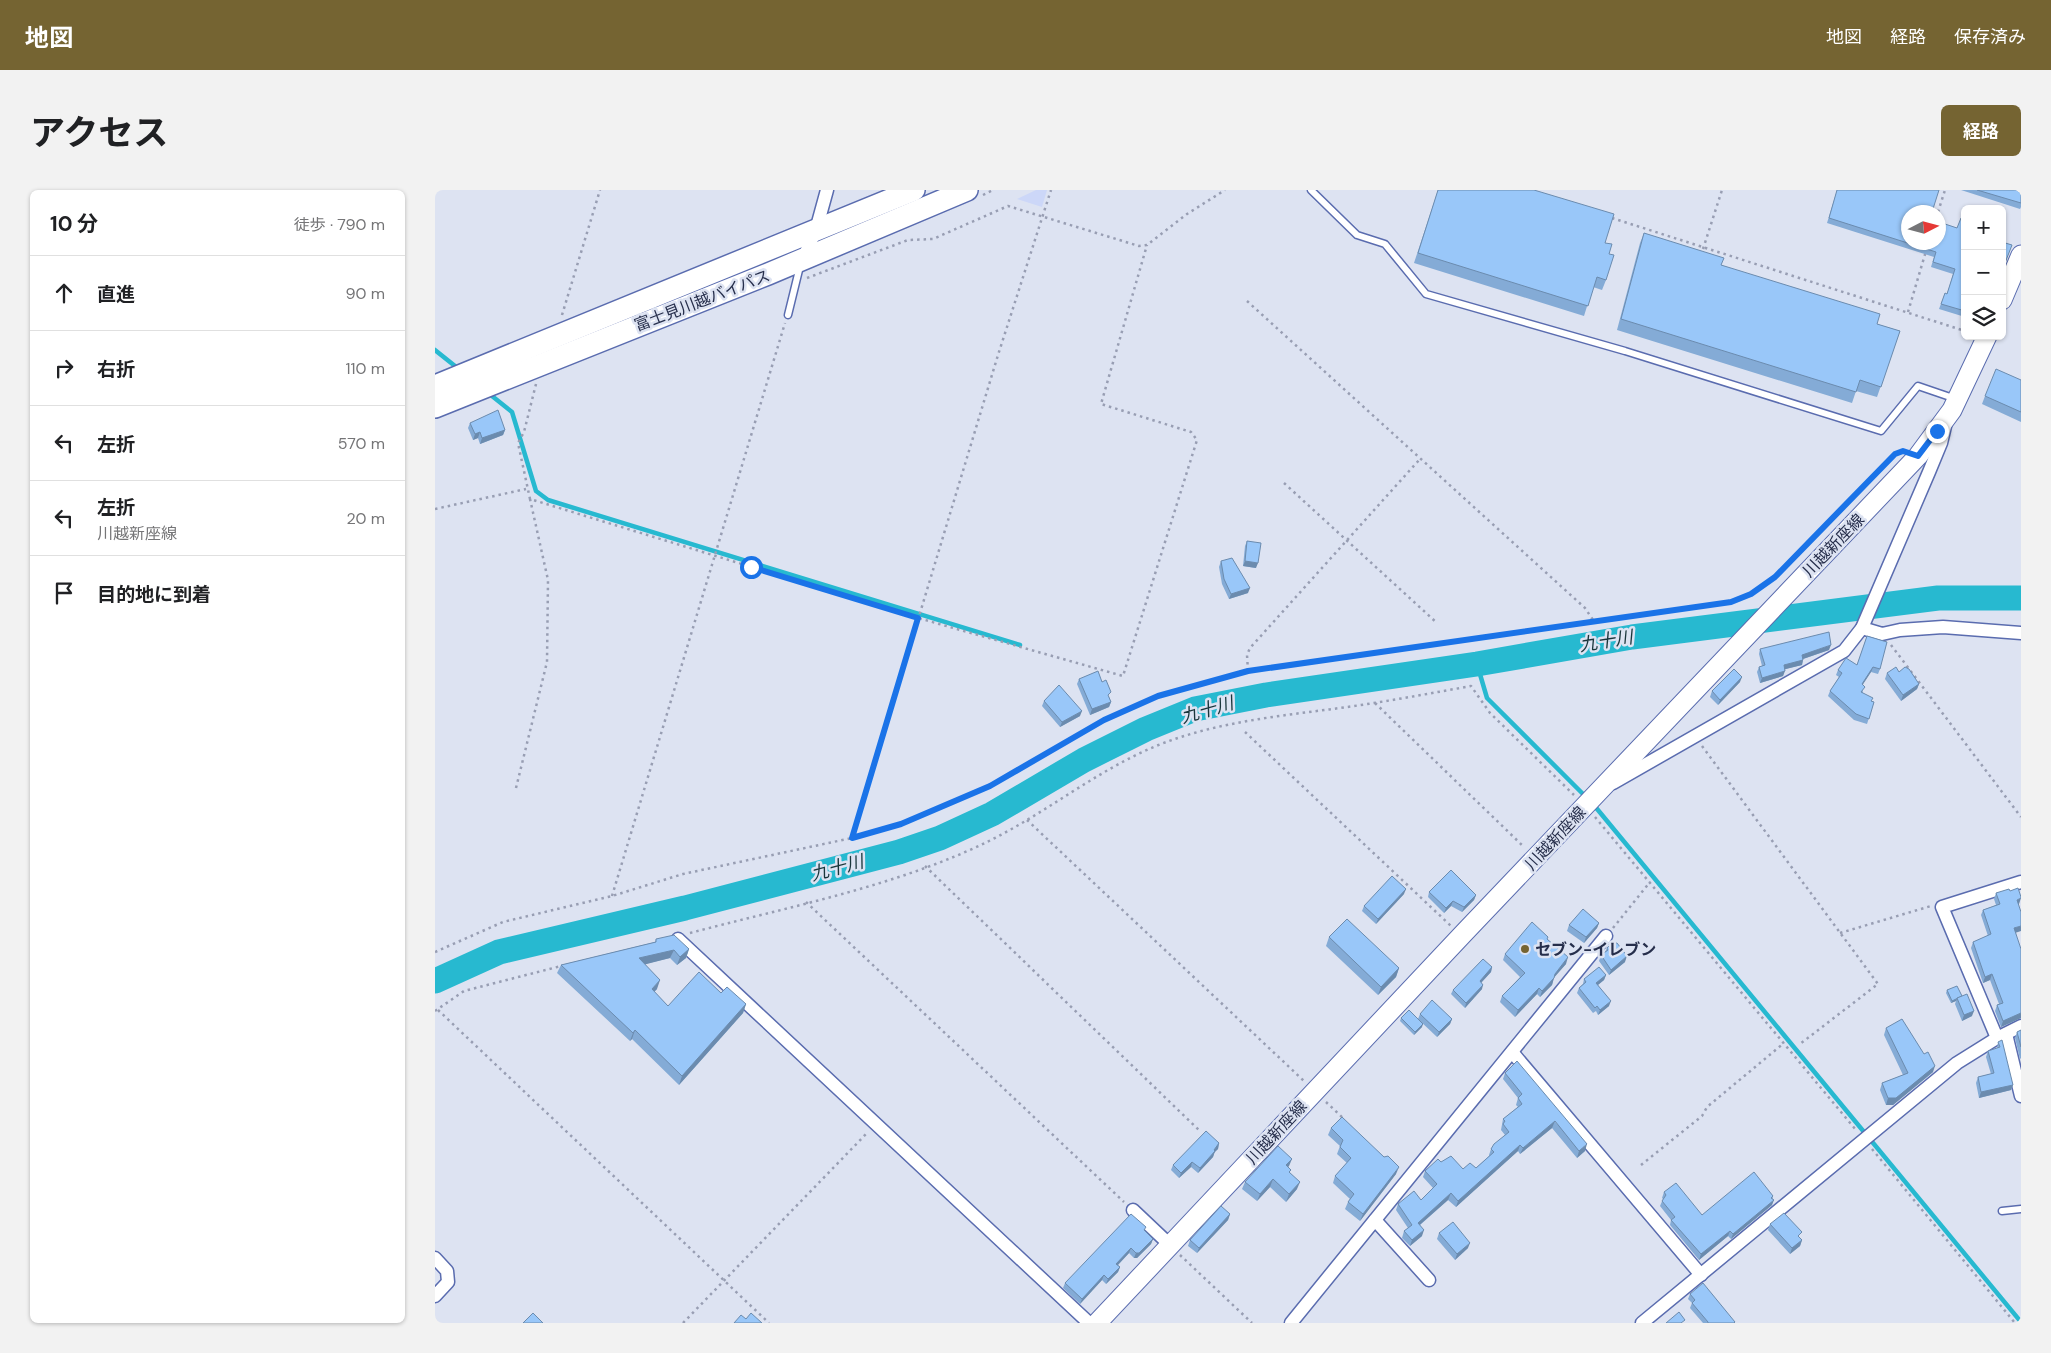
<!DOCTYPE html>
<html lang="ja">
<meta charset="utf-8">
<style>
:root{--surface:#fff;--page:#f2f2f2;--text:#202124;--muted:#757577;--line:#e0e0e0;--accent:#756432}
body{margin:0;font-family:"DM Sans","Noto Sans JP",sans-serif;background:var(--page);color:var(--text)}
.controls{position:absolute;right:15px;top:15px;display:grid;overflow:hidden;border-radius:8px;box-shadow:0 1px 4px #0004}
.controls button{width:45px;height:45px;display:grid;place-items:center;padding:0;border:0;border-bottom:1px solid var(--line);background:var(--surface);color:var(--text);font:25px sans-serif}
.compass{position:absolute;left:1466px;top:15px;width:45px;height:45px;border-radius:50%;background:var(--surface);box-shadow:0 1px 4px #0004;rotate:84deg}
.stop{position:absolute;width:15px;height:15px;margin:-11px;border:4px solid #1a73e8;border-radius:50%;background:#fff}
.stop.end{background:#1a73e8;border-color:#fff;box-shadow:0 1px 5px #0008}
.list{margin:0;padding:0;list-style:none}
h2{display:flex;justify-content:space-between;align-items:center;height:65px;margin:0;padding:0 20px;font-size:21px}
h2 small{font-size:16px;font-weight:400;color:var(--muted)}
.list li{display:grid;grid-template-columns:32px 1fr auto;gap:15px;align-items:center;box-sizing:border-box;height:75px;padding:0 20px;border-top:1px solid var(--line)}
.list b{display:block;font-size:19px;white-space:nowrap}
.list p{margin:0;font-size:16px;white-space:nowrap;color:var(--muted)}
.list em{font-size:16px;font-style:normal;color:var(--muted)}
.icon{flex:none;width:28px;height:28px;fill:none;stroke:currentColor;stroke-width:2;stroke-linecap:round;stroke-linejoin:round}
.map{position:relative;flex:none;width:1586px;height:1133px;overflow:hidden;border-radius:8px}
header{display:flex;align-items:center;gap:30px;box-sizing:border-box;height:70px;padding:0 25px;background:var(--accent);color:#fff}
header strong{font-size:24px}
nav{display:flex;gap:28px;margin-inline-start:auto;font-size:18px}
.intro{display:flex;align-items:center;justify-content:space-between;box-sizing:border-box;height:120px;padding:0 30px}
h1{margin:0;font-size:35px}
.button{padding:12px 22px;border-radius:8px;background:var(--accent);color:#fff;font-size:18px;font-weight:700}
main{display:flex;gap:30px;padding:0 30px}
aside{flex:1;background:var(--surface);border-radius:8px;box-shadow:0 1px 4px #0004}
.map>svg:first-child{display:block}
.built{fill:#ccd7f8}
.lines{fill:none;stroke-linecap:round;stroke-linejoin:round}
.stream{stroke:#27b9d0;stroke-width:4.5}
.river{stroke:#27b9d0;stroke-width:25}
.service-casing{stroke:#5a6caf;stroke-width:9}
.minor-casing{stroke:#5a6caf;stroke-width:15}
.secondary-casing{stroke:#5a6caf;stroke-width:21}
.trunk-casing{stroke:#5a6caf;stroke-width:24}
.path{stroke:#989eb3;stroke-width:2.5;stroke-dasharray:2.5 4;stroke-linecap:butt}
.service{stroke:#fff;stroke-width:6}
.minor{stroke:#fff;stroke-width:12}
.secondary{stroke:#fff;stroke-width:19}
.trunk{stroke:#fff;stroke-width:21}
.wall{fill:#84abd6}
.shaded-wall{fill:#6b8bae}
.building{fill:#99c7f9;stroke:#6b8bae}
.route{stroke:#1a73e8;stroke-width:6}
.poi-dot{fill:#756432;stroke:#dde3f2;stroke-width:2}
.labels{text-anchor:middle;stroke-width:5;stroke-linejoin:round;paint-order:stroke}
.street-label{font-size:16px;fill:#262e4b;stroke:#dde3f2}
.poi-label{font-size:16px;font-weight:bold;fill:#262e4b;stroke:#dde3f2;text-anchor:start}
.water-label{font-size:18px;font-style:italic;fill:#1a363c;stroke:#dde3f2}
</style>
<header>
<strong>地図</strong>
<nav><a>地図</a><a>経路</a><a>保存済み</a></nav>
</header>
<div class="intro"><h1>アクセス</h1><a class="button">経路</a></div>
<main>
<aside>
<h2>10 分<small>徒歩 · 790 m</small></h2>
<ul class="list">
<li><svg class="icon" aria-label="ahead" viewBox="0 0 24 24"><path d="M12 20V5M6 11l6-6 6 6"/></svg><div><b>直進</b></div><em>90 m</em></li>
<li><svg class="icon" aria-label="right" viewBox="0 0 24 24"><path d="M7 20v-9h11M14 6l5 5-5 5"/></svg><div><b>右折</b></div><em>110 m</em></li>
<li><svg class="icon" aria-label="left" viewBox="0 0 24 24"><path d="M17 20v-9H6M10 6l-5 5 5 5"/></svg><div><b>左折</b></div><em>570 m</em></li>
<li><svg class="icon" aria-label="left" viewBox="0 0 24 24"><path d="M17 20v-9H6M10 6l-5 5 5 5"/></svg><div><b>左折</b><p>川越新座線</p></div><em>20 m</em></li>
<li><svg class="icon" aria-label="arrive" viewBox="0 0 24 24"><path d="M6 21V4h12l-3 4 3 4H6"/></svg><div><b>目的地に到着</b></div></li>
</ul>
</aside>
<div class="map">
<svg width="1586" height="1133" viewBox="0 0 1586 1133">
<rect width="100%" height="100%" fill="#dde3f2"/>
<path class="built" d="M601 0H612L607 17 582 9Z"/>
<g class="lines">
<g class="stream">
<path d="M0 160 25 180"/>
<path d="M52 202 77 222 101 301 113 310 585 455"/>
<path d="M1042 474 1052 508 1151 607"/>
<path d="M1158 614 1586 1132"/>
</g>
<path class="river" d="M0 791 64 762 250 718 464 662 505 648 557 624 649 570 711 539 760 519 831 505 1042 474 1197 447 1503 408H1586"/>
<g class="service-casing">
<g id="service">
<path d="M876 0 922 45 950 54 991 104 1190 161 1446 241 1483 196 1521 209"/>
<path d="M353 125 365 76"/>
<path d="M1567 1021 1586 1019"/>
</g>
</g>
<g class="minor-casing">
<g id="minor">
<path d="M367 71 381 40 392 0"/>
<path d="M1427 438 1447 444 1465 440 1508 437 1586 443"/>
<path d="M1178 593 1409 461 1427 438 1494 282 1506 253 1511 232"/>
<path d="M243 749 654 1133"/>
<path d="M1571 844 1586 906"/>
<path d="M1562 848 1507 717 1586 692"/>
<path d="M1077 862 1266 1085"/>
<path d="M698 1020 735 1055"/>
<path d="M940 1030 994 1090"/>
<path d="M0 1068 12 1081 13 1092 0 1106"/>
<path d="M856 1133 1171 746"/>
<path d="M1207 1133 1522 873 1562 848 1586 836"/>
</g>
</g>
<g class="secondary-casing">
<g id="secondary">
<path d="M1567 110 1586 65"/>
<path d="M662 1133 1027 745 1483 266 1517 220 1552 146"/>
</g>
</g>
<g class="trunk-casing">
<g id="trunk">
<path d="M0 196 479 0"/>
<path d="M0 217 333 84 532 0"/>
</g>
</g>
<g class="path">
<path d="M548 5 558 0"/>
<path d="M1503 22 1510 0"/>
<path d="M1177 28 1530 141"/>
<path d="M1268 59 1287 0"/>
<path d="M372 88 473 50 498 49 573 16 704 56 712 55 752 24 790 0"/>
<path d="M812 111 1150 418 1160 433"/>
<path d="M1473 122 1491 61"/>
<path d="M127 125 165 0"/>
<path d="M101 194 89 242 83 253 95 309 483 428 688 486 762 250 756 242 666 214 712 55"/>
<path d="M849 293 1002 433"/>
<path d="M0 319 91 299"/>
<path d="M1456 455 1586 627"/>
<path d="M813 481 812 465 815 458 985 269"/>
<path d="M940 513 1089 657"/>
<path d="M810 542 1016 736"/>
<path d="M1267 556 1443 794 1365 854"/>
<path d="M81 598 112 472 113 390 95 309"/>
<path d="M1160 627 1421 940"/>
<path d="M592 630 869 891"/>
<path d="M417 648 563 165 616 0"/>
<path d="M490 676 766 942"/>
<path d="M177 706 350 133"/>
<path d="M371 712 689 1012"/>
<path d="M1178 738 1215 692"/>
<path d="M255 743C353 717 466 695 556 650 614 621 665 578 726 554 783 532 844 526 905 518 949 512 992 504 1036 496L1055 523 1139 605"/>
<path d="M1405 743 1496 716"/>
<path d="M0 762 68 732 177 706 248 684 417 648 466 634 555 596 669 531 723 506 813 481 1296 412 1316 404 1340 387 1460 264 1464 262"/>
<path d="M3 820 334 1133"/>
<path d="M0 821 29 801 126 776"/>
<path d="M891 912 909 929"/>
<path d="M1437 959 1580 1133"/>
<path d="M1206 975 1267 926 1272 917 1349 853"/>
<path d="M745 1065 817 1133"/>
<path d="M248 1133 433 942"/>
</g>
<use href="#service" class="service"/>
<use href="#minor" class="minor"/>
<use href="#secondary" class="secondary"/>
<use href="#trunk" class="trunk"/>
</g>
<g class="wall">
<path d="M1003 0H1099L1170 53 1174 64 1171 90 1167 100 1158 97 1149 126 979 73Z"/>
<path d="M1402 0 1522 38 1530 29V127L1504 119 1510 103 1512 104 1518 84 1496 77 1499 67 1392 33Z"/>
<path d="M1526 0H1586V17L1585 19Z"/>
<path d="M1209 43 1286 75 1442 134 1465 141 1442 207 1421 201 1417 213 1182 140 1205 53Z"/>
<path d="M1567 52 1577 55 1568 78H1567Z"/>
<path d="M1586 190V232L1547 214 1550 206Z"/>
<path d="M35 233 70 240 68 245 45 254 43 248 38 250 33 238Z"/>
<path d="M812 351 821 378 808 376 810 356Z"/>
<path d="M786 371 813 403 794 409 787 394 784 377Z"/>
<path d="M1432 446 1445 479 1443 484 1436 482 1427 495 1428 503 1436 511 1439 512 1432 534 1419 530 1393 506 1395 501 1404 487 1401 485 1403 480 1422 475Z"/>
<path d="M1325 459 1394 460 1368 469 1367 475 1350 479 1348 486 1325 493 1322 482 1324 477 1327 476 1324 464Z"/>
<path d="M1464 482 1484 494 1482 499 1466 511 1450 489 1452 483Z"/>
<path d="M644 489 674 507 676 512 674 517 655 525 642 494Z"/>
<path d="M1305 492 1283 515 1275 507 1277 501Z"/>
<path d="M609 511 645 526 625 537 607 516Z"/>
<path d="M1575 701 1584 714H1583L1581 743 1586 828 1566 837 1560 821 1562 815 1564 814 1555 790 1548 793 1536 758 1538 752 1553 746 1546 725 1548 720 1561 715 1559 709 1561 703Z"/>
<path d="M994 702 1041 705 1039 710 1027 722 1016 716 1009 723 993 707Z"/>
<path d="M969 704 941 734 927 721 929 716Z"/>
<path d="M1164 733 1162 738 1149 753 1132 741 1134 735Z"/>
<path d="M894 747 964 778 961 787 943 805 891 756Z"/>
<path d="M1113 747 1112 749 1131 774 1119 787 1117 795 1105 807 1102 804 1080 827 1065 812 1067 806 1085 787 1068 770 1070 764Z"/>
<path d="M221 749 254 759 251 768 242 775 235 768 210 774 222 799 219 802 233 816 286 803 311 814 308 823 244 895 197 849 195 851 122 783 126 775 220 752Z"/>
<path d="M1172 758 1190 772 1174 785 1164 771 1166 765 1170 762Z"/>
<path d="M1057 777 1056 782 1046 793 1047 799 1030 818 1016 804 1018 800Z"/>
<path d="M1171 785 1169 790 1163 795 1174 816 1163 825 1161 821 1158 823 1142 803 1144 798 1148 794 1149 789Z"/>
<path d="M1512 800 1527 806 1537 826 1527 831 1520 814 1521 811 1516 813 1511 803Z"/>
<path d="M985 824 1017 829 1015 834 1002 847 983 829Z"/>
<path d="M966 828 987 837 979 845 965 831Z"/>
<path d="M1451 838 1498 882 1458 915H1451L1445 900 1447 893 1468 885 1449 845Z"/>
<path d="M1586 840V868L1585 869 1580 848 1582 842Z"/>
<path d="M1563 852 1578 895 1576 900 1544 908 1541 893 1543 887 1556 884 1551 867 1553 861 1562 859Z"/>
<path d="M1070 883 1150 961 1142 968 1117 938 1085 964 1083 961 1021 1017 1013 1010 985 1035 987 1046 975 1056 967 1048 969 1041 973 1038 961 1020 963 1014 986 1010 998 998 988 987 990 981 1006 972 1028 979 1041 978 1054 966V965L1056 959 1070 945 1066 940 1068 929 1083 917 1081 915 1083 908 1068 889Z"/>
<path d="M896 938 961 984 925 1031 910 1019 913 1012 915 1009 898 993 900 986 912 973 902 964 905 956 893 945Z"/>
<path d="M784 953 783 959 780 961 778 967 763 983 756 977 744 988 736 980 738 975Z"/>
<path d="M854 976 853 977 855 983 862 999 851 1012 835 997 822 1011 807 999 810 992Z"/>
<path d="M1229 1002 1267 1025 1338 1006 1337 1015 1296 1049 1293 1046 1264 1070 1235 1035 1236 1030 1225 1016 1228 1009 1227 1008Z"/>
<path d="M795 1024 793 1030 762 1063 753 1056 755 1050Z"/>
<path d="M1335 1034 1365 1048 1367 1050 1365 1056 1355 1064 1333 1040Z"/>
<path d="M710 1041 718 1049 716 1054 702 1068H699L694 1063 683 1075 685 1077 683 1082 671 1094 667 1090 645 1114 628 1098 630 1093Z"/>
<path d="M1004 1043 1033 1058 1020 1070 1002 1049Z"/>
<path d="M1255 1104 1300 1132V1133H1268L1255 1118 1257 1113 1253 1109Z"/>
</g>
<g class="shaded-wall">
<path d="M70 240 68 245 45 254 47 248Z"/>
<path d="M45 242 43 248 38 250 40 244Z"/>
<path d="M810 371 823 373 821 378 808 376Z"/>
<path d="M815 398 813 403 794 409 796 404Z"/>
<path d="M1396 455 1394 460 1365 470 1367 465Z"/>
<path d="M1368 470 1367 475 1347 480 1349 475Z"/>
<path d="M1438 477 1436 482 1425 499 1427 494Z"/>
<path d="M1350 481 1348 486 1325 493 1327 488Z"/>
<path d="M1307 487 1305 492 1283 515 1285 510Z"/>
<path d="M1484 494 1482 499 1466 511 1468 505Z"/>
<path d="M676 512 674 517 655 525 657 519Z"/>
<path d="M647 521 645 526 625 537 627 532Z"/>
<path d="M971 699 969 704 941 734 943 729Z"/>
<path d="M1041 705 1039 710 1027 722 1029 717Z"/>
<path d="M1586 708 1584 714 1580 715 1582 710Z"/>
<path d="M1018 711 1016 716 1009 723 1011 718Z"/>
<path d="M1164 733 1162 738 1149 753 1151 747Z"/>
<path d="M1586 736V741L1577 744 1579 738Z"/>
<path d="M254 759 251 768 242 775 245 767Z"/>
<path d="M239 760 235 768 200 777 204 768Z"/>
<path d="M1192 766 1190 772 1174 785 1176 780Z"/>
<path d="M1133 767 1131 774 1117 790 1120 784Z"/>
<path d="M1057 777 1056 782 1043 796 1045 791Z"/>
<path d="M964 778 961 787 943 805 946 797Z"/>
<path d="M1557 784 1555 790 1548 793 1550 787Z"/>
<path d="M1171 785 1169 790 1159 798 1161 793Z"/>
<path d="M1119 788 1117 795 1105 807 1107 801Z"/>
<path d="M225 790 222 799 213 808 217 799Z"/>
<path d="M1048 795 1047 799 1030 818 1031 813Z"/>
<path d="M1104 798 1102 804 1080 827 1083 820Z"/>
<path d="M1522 809 1521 811 1516 813 1517 811Z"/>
<path d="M1176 811 1174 816 1163 825 1165 820Z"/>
<path d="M311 814 308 823 244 895 247 886Z"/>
<path d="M1539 821 1537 826 1527 831 1529 825Z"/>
<path d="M1586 823V828L1566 837 1568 831Z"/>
<path d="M1017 829 1015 834 1002 847 1004 842Z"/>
<path d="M988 834 987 837 979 845 980 842Z"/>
<path d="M200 840 197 849 195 851 198 843Z"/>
<path d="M1500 876 1498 882 1458 915H1451L1453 908Z"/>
<path d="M1578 895 1576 900 1544 908 1546 902Z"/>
<path d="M1120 931 1117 938 1085 964 1088 958Z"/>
<path d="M784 953 783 959 777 965 779 960Z"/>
<path d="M1152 954 1150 961 1142 968 1144 961Z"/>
<path d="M1085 955 1083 961 1021 1017 1023 1011Z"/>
<path d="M780 961 778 967 763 983 765 978Z"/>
<path d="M857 969 854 976 848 982 851 975Z"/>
<path d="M757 972 756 977 744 988 746 983Z"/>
<path d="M964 977 961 984 925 1031 928 1024Z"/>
<path d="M838 989 835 997 822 1011 825 1004Z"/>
<path d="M865 992 862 999 851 1012 854 1004Z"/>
<path d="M1016 1003 1013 1010 980 1039 983 1033Z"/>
<path d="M1339 1010 1337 1015 1296 1049 1298 1044Z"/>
<path d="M795 1024 793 1030 762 1063 764 1058Z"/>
<path d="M989 1040 987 1046 975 1056 977 1050Z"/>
<path d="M1295 1041 1293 1046 1264 1070 1266 1064Z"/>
<path d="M718 1049 716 1054 702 1068H699L701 1063Z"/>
<path d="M1367 1050 1365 1056 1355 1064 1357 1058Z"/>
<path d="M1035 1053 1033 1058 1020 1070 1022 1064Z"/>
<path d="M696 1058 694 1063 679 1079 681 1074Z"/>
<path d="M685 1077 683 1082 671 1094 673 1089Z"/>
<path d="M669 1085 667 1090 645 1114 647 1109Z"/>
</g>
<g class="building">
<path d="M1003 0H1099L1179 24 1170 53 1177 54 1174 64 1179 65 1171 90 1162 87 1153 116 983 63Z"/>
<path d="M1402 0H1504L1497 22H1474V52H1504V32L1522 38 1526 28 1530 29V121L1506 114 1510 103 1512 104 1520 79 1498 72 1501 62 1394 28Z"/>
<path d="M1542 0H1586V13Z"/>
<path d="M1209 43 1289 68 1286 75 1445 124 1442 134 1465 141 1446 197 1425 190 1421 202 1186 129Z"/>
<path d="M1567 52 1577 55 1570 73 1567 72Z"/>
<path d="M1561 179 1586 190V222L1550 206Z"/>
<path d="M63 220 70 240 47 248 45 242 40 244 35 233Z"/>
<path d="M812 351 826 353 823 373 810 371Z"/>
<path d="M797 368 815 398 796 404 789 389 786 371Z"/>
<path d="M1394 442 1396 455 1367 465 1368 470 1349 475 1350 481 1327 488 1324 477 1330 475 1325 459Z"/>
<path d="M1432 446 1452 452 1445 479 1438 477 1427 494 1430 497 1426 502 1438 508 1436 511 1439 512 1434 529 1421 524 1395 501 1407 483 1403 480 1411 468 1422 475Z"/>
<path d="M1461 477 1464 482 1470 477 1474 479 1484 494 1468 505 1452 483Z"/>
<path d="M1299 479 1307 487 1285 510 1277 501Z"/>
<path d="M663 481 667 492 671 490 676 502 673 505 676 512 657 519 644 489Z"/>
<path d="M624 495 647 521 627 532 609 511Z"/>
<path d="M1016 680 1041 705 1029 717 1018 711 1011 718 994 702Z"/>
<path d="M957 686 971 699 943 729 929 716Z"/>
<path d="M1583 698 1586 707V708L1582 710 1586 722V736L1579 738 1586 759V823L1568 831 1562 815 1568 813 1557 784 1550 787 1538 752 1556 744 1548 720 1565 714 1561 703 1574 699 1575 701Z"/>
<path d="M1148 719 1164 733 1151 747 1134 735Z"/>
<path d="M912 729 964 778 946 797 894 747Z"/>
<path d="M1097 732 1113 747 1112 749 1133 767 1120 784 1119 788 1107 801 1104 798 1083 820 1067 806 1090 783 1070 764Z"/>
<path d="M239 745 254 759 245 767 239 760 204 768 225 790 217 799 233 816 264 782 286 803 292 797 311 814 247 886 200 840 198 843 126 775 221 752V749Z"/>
<path d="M1177 753H1182L1192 766 1176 780 1166 765 1173 760 1172 758Z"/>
<path d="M1048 769 1057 777 1045 791 1048 795 1031 813 1018 800Z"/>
<path d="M1164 777 1171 785 1161 793 1176 811 1165 820 1162 816 1160 818 1144 798 1151 792 1149 789Z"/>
<path d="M1522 796 1527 806 1517 811 1512 800Z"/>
<path d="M1532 804 1539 821 1529 825 1522 808Z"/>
<path d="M997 810 1017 829 1004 842 985 824Z"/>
<path d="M974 820 988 834 980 842 966 828Z"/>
<path d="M1467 829 1489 864 1493 862 1500 876 1461 908H1453L1447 893 1473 883 1451 838Z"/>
<path d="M1586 840V857L1582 842Z"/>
<path d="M1567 850 1578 895 1546 902 1543 887 1559 883 1553 861 1565 857 1563 852Z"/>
<path d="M1082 871 1152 954 1144 961 1120 931 1088 958 1085 955 1023 1011 1016 1003 983 1033 989 1040 977 1050 969 1041 977 1035 963 1014 979 1001 986 1010 1002 994 990 981 1003 969 1006 972 1016 966 1028 979 1035 973 1041 978 1059 962 1056 959 1059 954 1074 942 1068 934 1070 931 1068 929 1087 914 1083 908 1087 904 1070 883Z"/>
<path d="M907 927 949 967 953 966 964 977 928 1024 913 1012 919 1004 900 986 916 968 905 957 908 950 896 938Z"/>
<path d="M771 941 784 953 779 960 780 961 765 978 757 972 746 983 738 975Z"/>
<path d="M843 956 857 969 851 975 856 980 854 982 865 992 854 1004 838 989 825 1004 810 992Z"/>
<path d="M1319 982 1338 1006 1336 1008 1339 1010 1298 1044 1295 1041 1266 1064 1236 1030 1240 1027 1227 1011 1231 1005 1229 1002 1241 993 1267 1025Z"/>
<path d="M786 1016 795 1024 764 1058 755 1050Z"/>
<path d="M1349 1023 1367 1042 1363 1046 1367 1050 1357 1058 1335 1034Z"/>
<path d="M696 1024 711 1037 709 1040 718 1049 704 1063H701L696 1058 681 1074 685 1077 673 1089 669 1085 647 1109 630 1093Z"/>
<path d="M1018 1032 1035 1053 1022 1064 1004 1043Z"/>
<path d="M1268 1093 1300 1132 1299 1133H1273V1132L1257 1113 1260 1110 1255 1104Z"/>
<path d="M1244 1122 1250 1130 1246 1133H1231Z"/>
<path d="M98 1123 108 1133H88Z"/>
<path d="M316 1123 327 1133H299L306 1125 311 1129Z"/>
</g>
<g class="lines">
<path class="route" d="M316 377 483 428 417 648 466 634 555 596 669 530 723 506 813 481 1296 412 1316 404 1340 387 1460 264 1468 261 1483 266 1502 241"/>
</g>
<circle class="poi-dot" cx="1090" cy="759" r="5"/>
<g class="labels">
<g class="street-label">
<text transform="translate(267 110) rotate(-21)" y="6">富士見川越バイパス</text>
<text transform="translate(1398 355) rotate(-46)" y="6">川越新座線</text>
<text transform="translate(1120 648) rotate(-47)" y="6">川越新座線</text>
<text transform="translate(841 942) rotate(-47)" y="6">川越新座線</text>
</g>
<g class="poi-label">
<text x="1100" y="765">セブン-イレブン</text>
</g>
<g class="water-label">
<text transform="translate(1171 451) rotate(-9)" y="6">九十川</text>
<text transform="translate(772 520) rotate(-16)" y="6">九十川</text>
<text transform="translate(402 678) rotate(-15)" y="6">九十川</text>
</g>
</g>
</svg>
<div class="controls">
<button>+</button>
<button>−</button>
<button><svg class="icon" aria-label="layers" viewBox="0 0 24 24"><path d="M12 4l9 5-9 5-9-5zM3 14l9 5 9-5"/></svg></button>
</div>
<svg class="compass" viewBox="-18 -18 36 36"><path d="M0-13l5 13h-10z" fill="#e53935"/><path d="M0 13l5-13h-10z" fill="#757577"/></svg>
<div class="stop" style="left:316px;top:377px"></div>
<div class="stop end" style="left:1502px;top:241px"></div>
</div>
</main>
